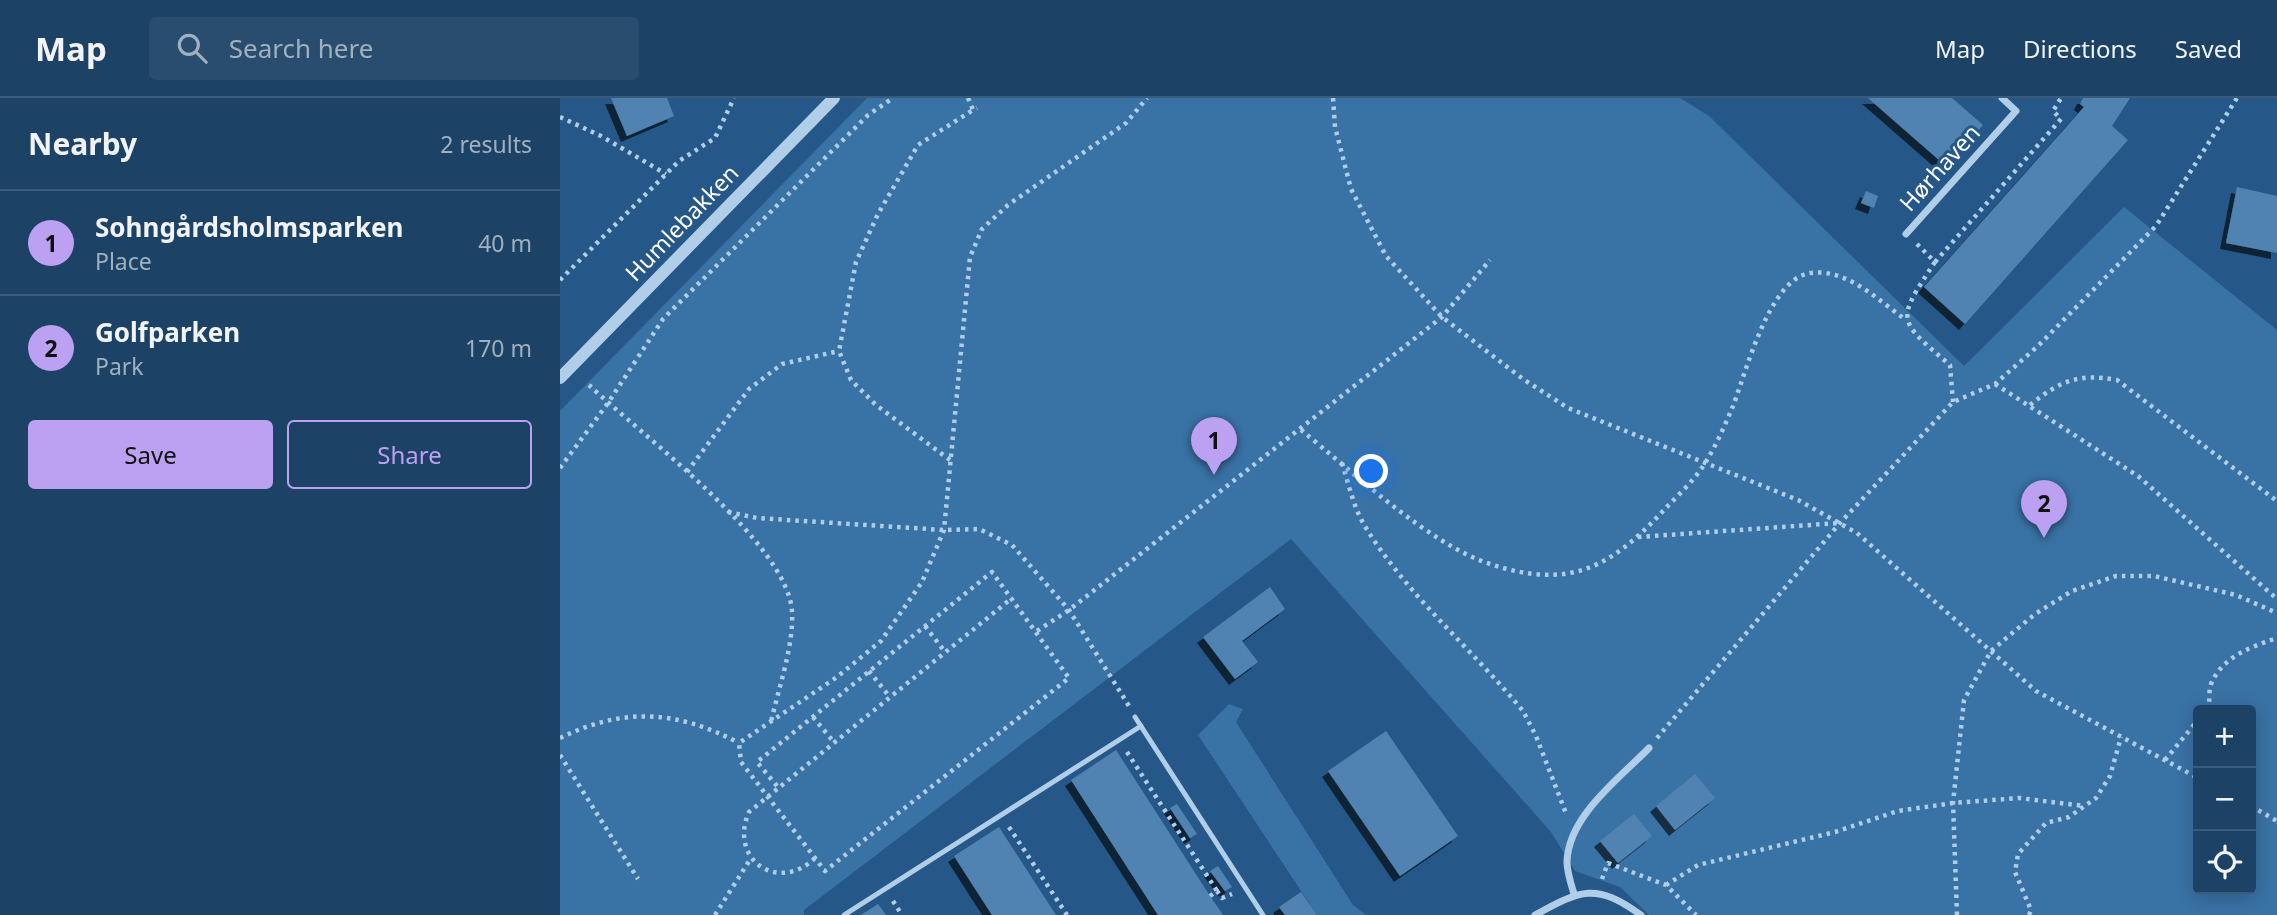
<!DOCTYPE html>
<meta charset="utf-8">
<style>
:root{--surface:#1c4266;--page:#294d6f;--text:#f1f3f6;--muted:#a0b0bf;--line:#3a5b7a;--accent:#bca0f2}
body{margin:0;font-family:"Noto Sans",sans-serif;background:var(--page);color:var(--text)}
.controls{position:absolute;right:21px;bottom:21px;display:grid;overflow:hidden;border-radius:7px;box-shadow:0 4px 18px #0003}
.controls button{width:63px;height:63px;display:grid;place-items:center;padding:0;border:0;border-bottom:2px solid var(--line);background:var(--surface);color:var(--text);font:35px sans-serif}
.you{position:absolute;left:812px;top:374px;width:24px;height:24px;margin:-18px;border:5px solid #fff;border-radius:50%;background:#1a73e8;box-shadow:0 0 0 10px #1a73e833}
.badge{display:grid;place-items:center;width:46px;height:46px;border-radius:50%;background:var(--accent);color:#111;font-size:23px;font-weight:700}
.pin{position:absolute;translate:-50% -58px;filter:drop-shadow(0 2px 4px #0008)}
.pin::after{content:'';position:absolute;top:37px;width:24px;height:21px;background:inherit;clip-path:polygon(0 0,100% 0,50% 100%)}
.list{margin:0;padding:0;list-style:none}
h2{display:flex;justify-content:space-between;align-items:center;height:91px;margin:0;padding:0 28px;font-size:30px}
h2 small{font-size:23px;font-weight:400;color:var(--muted)}
.list li{display:grid;grid-template-columns:46px 1fr auto;gap:21px;align-items:center;box-sizing:border-box;height:105px;padding:0 28px;border-top:2px solid var(--line)}
.list b{display:block;font-size:26px;white-space:nowrap}
.list p{margin:0;font-size:23px;white-space:nowrap;color:var(--muted)}
.list em{font-size:23px;font-style:normal;color:var(--muted)}
.actions{display:flex;gap:14px;padding:21px 28px}
.actions a{flex:1;padding:16px 0;border:2px solid var(--accent);border-radius:7px;text-align:center;font-size:24px;color:var(--accent)}
.actions .main{background:var(--accent);color:#111}
.icon{flex:none;width:38px;height:38px;fill:none;stroke:currentColor;stroke-width:2;stroke-linecap:round;stroke-linejoin:round}
.map{position:relative;flex:none;width:1717px;height:817px;overflow:hidden}
header{display:flex;align-items:center;gap:42px;box-sizing:border-box;height:98px;padding:0 35px;background:var(--surface);border-bottom:2px solid var(--line)}
header strong{font-size:33px}
nav{display:flex;gap:38px;margin-inline-start:auto;font-size:24px}
.search{width:490px;height:63px;background:var(--page);display:flex;align-items:center;gap:18px;box-sizing:border-box;padding:0 24px;border-radius:7px;color:var(--muted);font-size:26px}
main{display:flex}
aside{flex:1;background:var(--surface)}
.map>svg:first-child{display:block}
.green{fill:#3972a5;fill-rule:evenodd}
.building{fill:#5183b2;filter:url(#shadow)}
.lines{fill:none;stroke-linecap:round;stroke-linejoin:round}
.path{stroke:#b1cee9;stroke-width:4.5;stroke-dasharray:3.5 5;stroke-linecap:butt}
.service{stroke:#b1cee9;stroke-width:5}
.minor{stroke:#b1cee9;stroke-width:7}
.tertiary{stroke:#b1cee9;stroke-width:12}
.labels{text-anchor:middle;stroke-width:6;stroke-linejoin:round;paint-order:stroke}
.street-label{font-size:23px;fill:#fff;stroke:#255888}
</style>
<header>
<strong>Map</strong>
<div class="search"><svg class="icon" aria-label="search" viewBox="0 0 24 24"><circle cx="10" cy="10" r="6"/><path d="M15 15l6 6"/></svg>Search here</div>
<nav><a>Map</a><a>Directions</a><a>Saved</a></nav>
</header>
<main>
<aside>
<h2>Nearby<small>2 results</small></h2>
<ul class="list">
<li><span class="badge">1</span><div><b>Sohngårdsholmsparken</b><p>Place</p></div><em>40 m</em></li>
<li><span class="badge">2</span><div><b>Golfparken</b><p>Park</p></div><em>170 m</em></li>
</ul>
<div class="actions"><a class="main">Save</a><a>Share</a></div>
</aside>
<div class="map">
<svg width="1717" height="817" viewBox="0 0 1717 817">
<defs>
<filter id="shadow"><feDropShadow dx="-6" dy="6" stdDeviation="0" flood-color="#0009"/></filter>
</defs>
<rect width="100%" height="100%" fill="#255888"/>
<g class="green">
<path d="M307 0H1120L1149 18 1404 268 1564 109 1717 232V817H1089L1060 789 1015 773 991 734 731 441 244 812V817H0V313ZM1638 612H1691V791H1638Z"/>
<path d="M669 606 683 611 676 624 793 807 806 817H757L638 637Z"/>
</g>
<g class="building">
<path d="M51 0H107L114 18 67 38Z"/>
<path d="M1308 0H1392L1423 27 1387 69Z"/>
<path d="M1523 0H1570L1552 28 1568 42 1405 226 1364 189 1524 9 1520 6Z"/>
<path d="M1677 89 1717 98V155L1666 145Z"/>
<path d="M1306 93 1318 98 1314 110 1301 105Z"/>
<path d="M710 489 725 511 682 543 698 564 675 581 643 539Z"/>
<path d="M826 633 898 738 840 778 768 673Z"/>
<path d="M556 652 650 798 663 817H598L511 682Z"/>
<path d="M1135 676 1155 700 1115 732 1096 708Z"/>
<path d="M617 706 637 736 630 740 610 710Z"/>
<path d="M1074 716 1092 738 1058 765 1040 743Z"/>
<path d="M439 729 496 817H432L394 758Z"/>
<path d="M658 768 672 789 665 793 650 773Z"/>
<path d="M741 794 757 817H725L719 809Z"/>
<path d="M318 806 326 817H301Z"/>
</g>
<g class="lines">
<g class="path">
<path d="M408 0 413 12 417 10"/>
<path d="M773 0 775 29 791 91 826 158 882 219 963 281 1008 310 1238 402 1297 435 1476 593 1638 680"/>
<path d="M0 19 41 38 106 76"/>
<path d="M1357 146 1375 164C1336 223 1336 221 1390 267L1393 304"/>
<path d="M1375 164 1501 21 1493 13 1501 0"/>
<path d="M0 182 119 63 155 40 174 0"/>
<path d="M1435 286 1578 378 1717 501"/>
<path d="M29 287C79 335 229 446 232 514 234 547 218 592 211 624"/>
<path d="M1470 307C1500 283 1518 275 1557 282L1717 403"/>
<path d="M741 332C792 373 870 447 930 466 1009 492 1050 470 1103 413 1117 398 1135 382 1145 365 1156 348 1165 327 1173 308 1186 275 1209 181 1250 175 1287 170 1318 202 1346 222"/>
<path d="M390 362 316 307 291 282 279 253 296 164 318 116 358 47 413 12"/>
<path d="M782 365C789 387 794 411 806 430 848 498 912 551 963 613L976 638 1007 718"/>
<path d="M0 370 48 305 103 221 308 17 333 0"/>
<path d="M127 374 189 291 222 266 279 253"/>
<path d="M168 414 197 420 384 432 419 431 452 447 509 512 569 608"/>
<path d="M1078 439 1279 425"/>
<path d="M365 528 385 554"/>
<path d="M477 533 509 512 882 219 930 162"/>
<path d="M309 573 329 598"/>
<path d="M1647 612C1651 604 1648 594 1651 586 1663 558 1691 549 1717 540"/>
<path d="M253 619 273 643"/>
<path d="M0 640C64 609 116 612 179 645"/>
<path d="M1097 640 1280 425 1393 304 1435 286 1478 248 1596 128 1677 0"/>
<path d="M567 654 657 793"/>
<path d="M0 657 78 781"/>
<path d="M1605 662 1638 622"/>
<path d="M217 688 197 664 432 474 509 580 265 773 181 664 179 645 277 579 321 543 362 484 384 432 410 159 422 131 448 107 566 25 587 0"/>
<path d="M1691 708 1717 723"/>
<path d="M449 729 507 817"/>
<path d="M255 760C218 796 168 761 189 714L452 500"/>
<path d="M1042 781 1048 765 1106 787 1136 817"/>
<path d="M1106 787 1138 767 1275 734 1338 713 1393 705 1459 700 1524 708"/>
<path d="M650 798 657 793 662 800 672 796"/>
<path d="M333 803 342 817"/>
<path d="M155 817 191 760"/>
<path d="M1397 817 1393 705 1404 602 1431 553 1475 516 1512 493 1556 478H1594L1676 497 1717 515"/>
<path d="M1469 817 1471 812 1455 774 1458 756 1486 725 1509 719 1536 700 1550 678 1561 639"/>
</g>
<g class="service">
<path d="M575 619 703 817"/>
<path d="M284 817 581 628"/>
</g>
<g class="minor">
<path d="M1346 136 1456 13 1442 0"/>
<path d="M1014 796C1011 786 1007 774 1007 764 1008 718 1060 680 1089 650"/>
<path d="M975 817C1021 792 1035 784 1081 817"/>
</g>
<path class="tertiary" d="M0 280 274 0"/>
</g>
<g class="labels">
<g class="street-label">
<text transform="translate(1380 70) rotate(-48)" y="8">Hørhaven</text>
<text transform="translate(122 125) rotate(-46)" y="8">Humlebakken</text>
</g>
</g>
</svg>
<div class="controls">
<button>+</button>
<button>−</button>
<button><svg class="icon" aria-label="locate" viewBox="0 0 24 24"><circle cx="12" cy="12" r="6"/><path d="M12 2v4M12 18v4M2 12h4M18 12h4"/></svg></button>
</div>
<div class="you"></div>
<div class="pin badge" style="left:654px;top:377px">1</div>
<div class="pin badge" style="left:1484px;top:440px">2</div>
</div>
</main>
